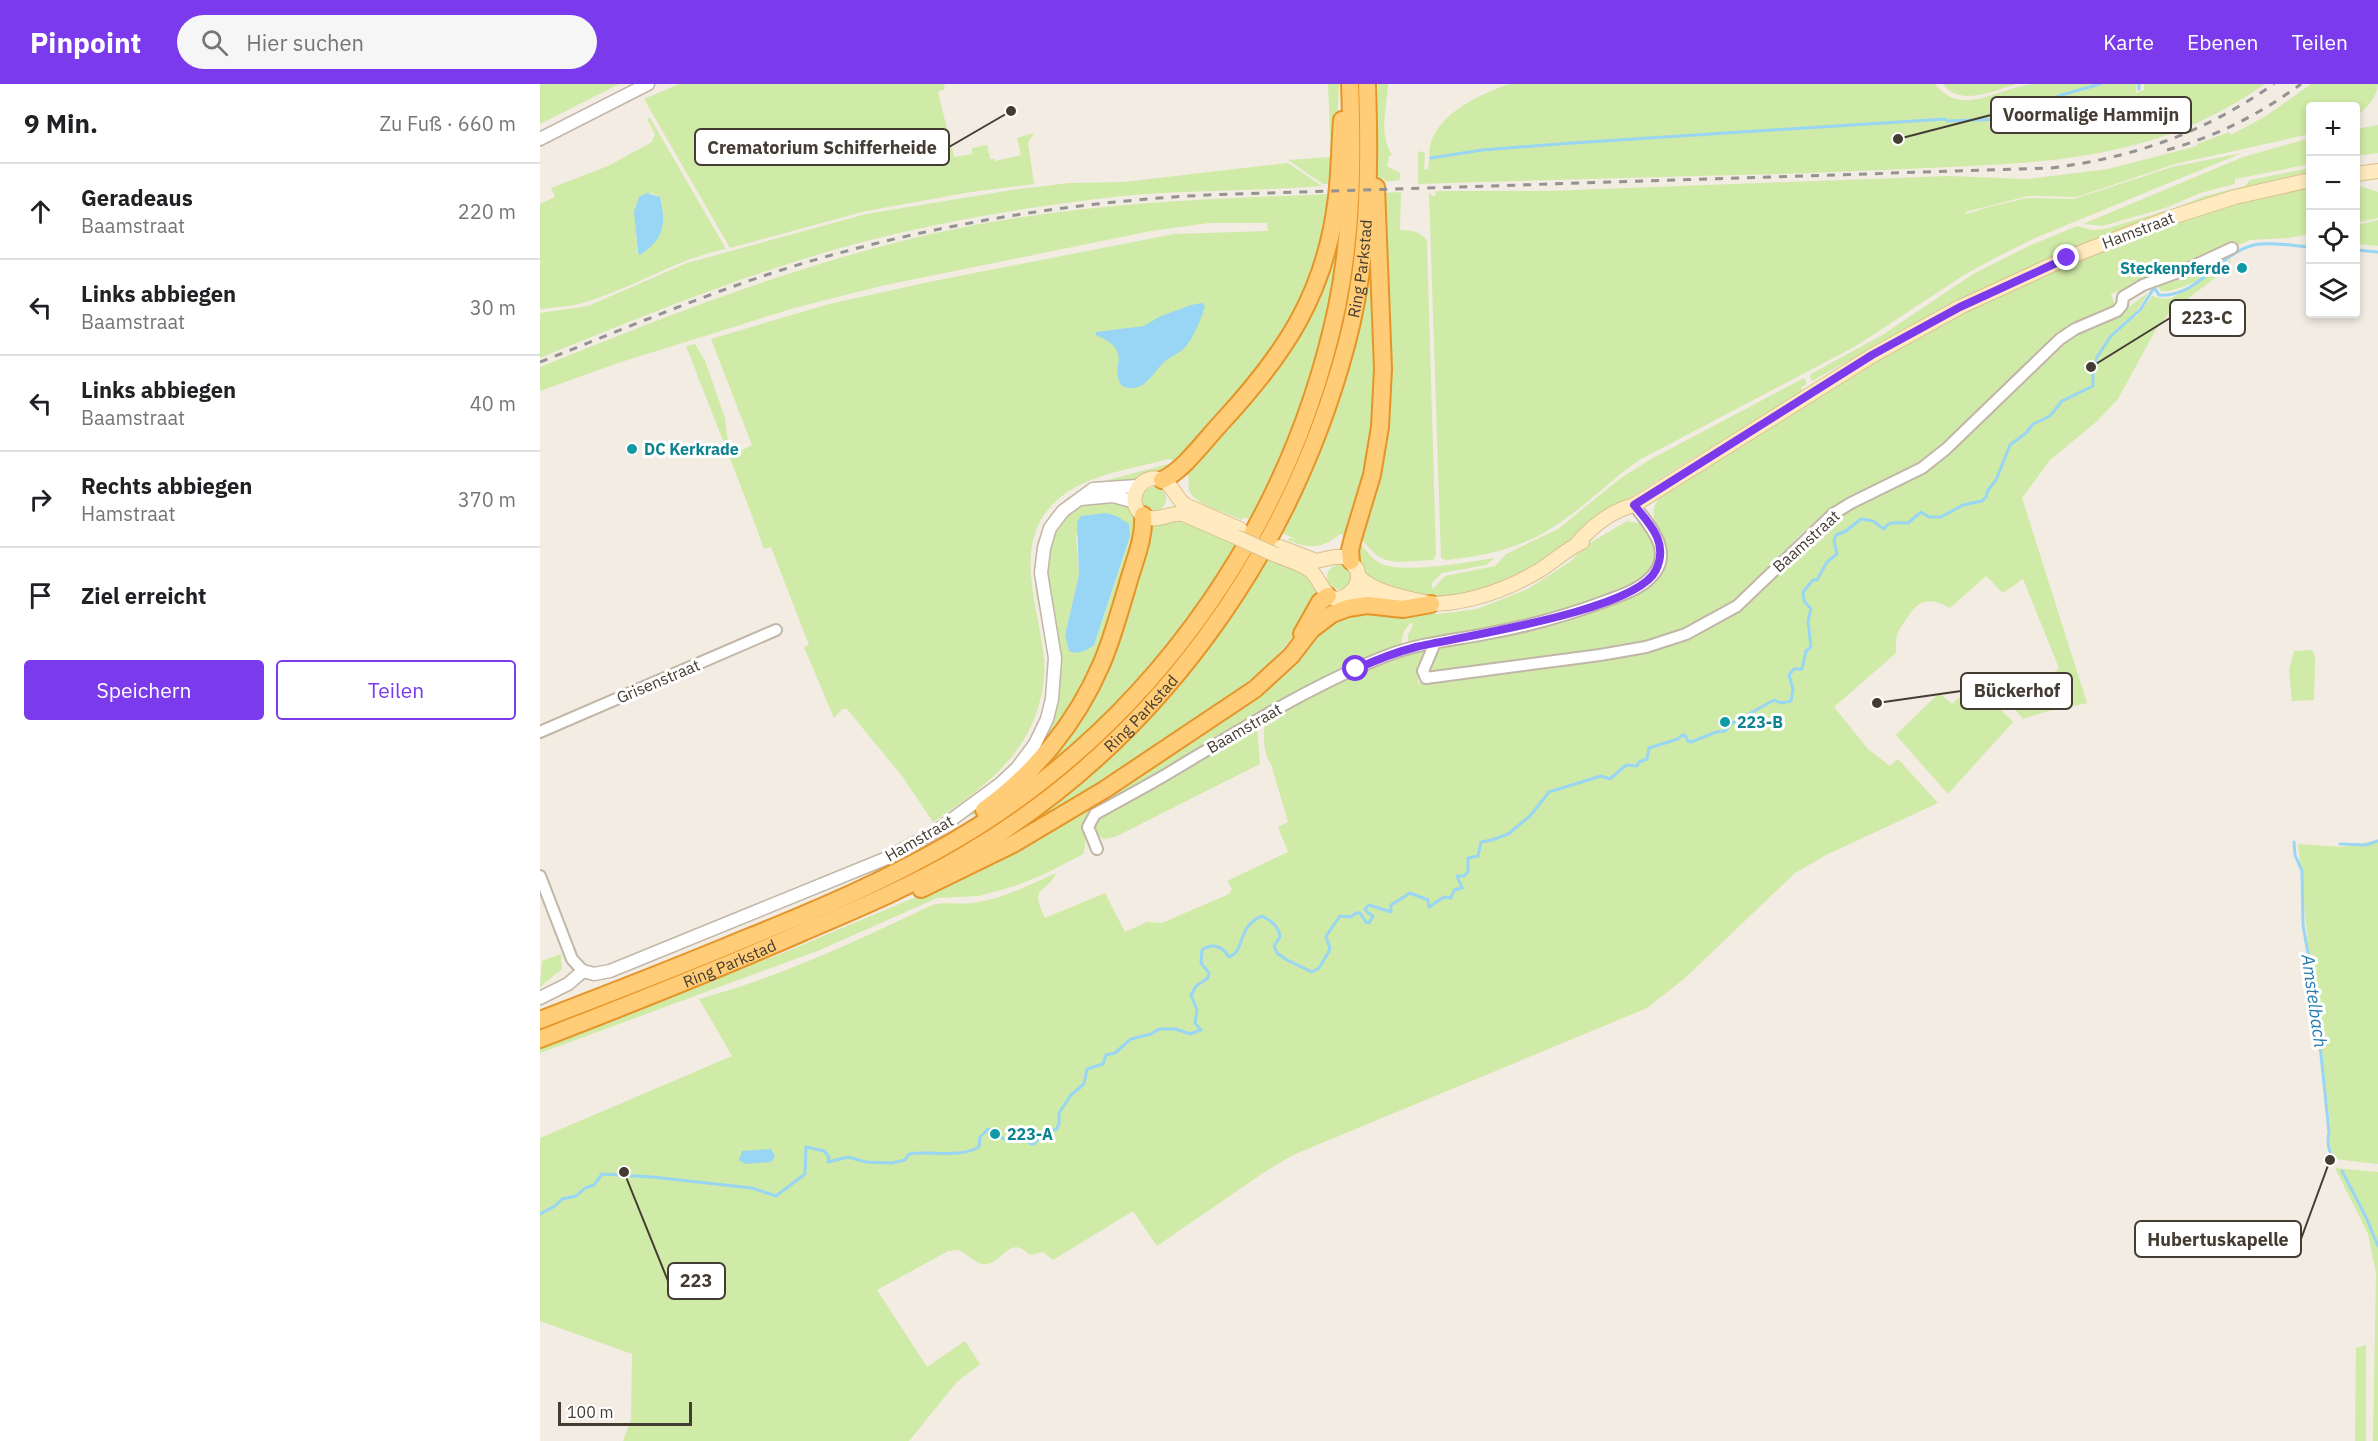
<!DOCTYPE html>
<html lang="de">
<meta charset="utf-8">
<style>
:root{--surface:#fff;--page:#f6f6f6;--text:#202124;--muted:#757577;--line:#e0e0e0;--accent:#7c3aed}
body{margin:0;font-family:"IBM Plex Sans",sans-serif;background:var(--page);color:var(--text)}
.controls{position:absolute;right:18px;top:18px;display:grid;overflow:hidden;border-radius:6px;box-shadow:0 3px 9px #0003}
.controls button{width:54px;height:54px;display:grid;place-items:center;padding:0;border:0;border-bottom:2px solid var(--line);background:var(--surface);color:var(--text);font:30px sans-serif}
.scale{position:absolute;left:18px;bottom:15px;width:134px;box-sizing:border-box;padding-left:6px;border:3px solid #443c32;border-top:0;font-size:16px;line-height:21px;white-space:nowrap;color:#443c32;-webkit-text-stroke:4px #fff;paint-order:stroke}
.stop{position:absolute;width:18px;height:18px;margin:-14px;border:4px solid #7c3aed;border-radius:50%;background:#fff}
.stop.end{background:#7c3aed;border-color:#fff;box-shadow:0 2px 6px #0008}
.list{margin:0;padding:0;list-style:none}
h2{display:flex;justify-content:space-between;align-items:center;height:78px;margin:0;padding:0 24px;font-size:26px}
h2 small{font-size:20px;font-weight:400;color:var(--muted)}
.list li{display:grid;grid-template-columns:39px 1fr auto;gap:18px;align-items:center;box-sizing:border-box;height:96px;padding:0 24px;border-top:2px solid var(--line)}
.list b{display:block;font-size:22px;white-space:nowrap}
.list p{margin:0;font-size:20px;white-space:nowrap;color:var(--muted)}
.list em{font-size:20px;font-style:normal;color:var(--muted)}
.actions{display:flex;gap:12px;padding:18px 24px}
.actions a{flex:1;padding:14px 0;border:2px solid var(--accent);border-radius:6px;text-align:center;font-size:21px;color:var(--accent)}
.actions .main{background:var(--accent);color:#fff}
.icon{flex:none;width:33px;height:33px;fill:none;stroke:currentColor;stroke-width:2;stroke-linecap:round;stroke-linejoin:round}
.map{position:relative;flex:none;width:1838px;height:1357px;overflow:hidden}
header{display:flex;align-items:center;gap:36px;box-sizing:border-box;height:84px;padding:0 30px;background:var(--accent);color:#fff}
header strong{font-size:28px}
nav{display:flex;gap:33px;margin-inline-start:auto;font-size:21px}
.search{width:420px;height:54px;background:var(--page);display:flex;align-items:center;gap:15px;box-sizing:border-box;padding:0 21px;border-radius:33px;color:var(--muted);font-size:22px}
main{display:flex}
aside{flex:1;background:var(--surface)}
.map>svg:first-child{display:block}
.green{fill:#d0eaa7;fill-rule:evenodd}
.water{fill:#99d5f4}
.lines{fill:none;stroke-linecap:round;stroke-linejoin:round}
.stream{stroke:#99d5f4;stroke-width:3}
.minor-casing{stroke:#c1b6a7;stroke-width:14}
.tertiary-casing{stroke:#c1b6a7;stroke-width:15}
.secondary-casing{stroke:#d9c190;stroke-width:16}
.trunk-casing{stroke:#e69428;stroke-width:20}
.minor{stroke:#fff;stroke-width:10}
.tertiary{stroke:#fff;stroke-width:12}
.secondary{stroke:#ffebbf;stroke-width:14}
.trunk{stroke:#fc7;stroke-width:16}
.rail{stroke:#939393;stroke-width:3;stroke-dasharray:8 8;stroke-linecap:butt}
.secondary-bridge-casing{stroke:#d9c190;stroke-width:16;stroke-linecap:butt}
.secondary-bridge{stroke:#ffebbf;stroke-width:14}
.route{stroke:#7c3aed;stroke-width:8}
.culture-dot{fill:#0f9aa8;stroke:#fff;stroke-width:2}
.labels{text-anchor:middle;stroke-width:6;stroke-linejoin:round;paint-order:stroke}
.street-label{font-size:16px;fill:#443c32;stroke:#fff}
.culture-label{font-size:16px;font-weight:bold;fill:#0d838f;stroke:#fff;text-anchor:start}
.water-label{font-size:18px;font-style:italic;fill:#257cad;stroke:#fff}
.leader{fill:none;stroke:#443c32;stroke-width:2}
.callout-dot{fill:#443c32;stroke:#fff;stroke-width:2}
.callout{fill:#fff;stroke:#443c32;stroke-width:2}
.callout-label{font-size:18px;text-anchor:middle;font-weight:bold;fill:#443c32}
</style>
<header>
<strong>Pinpoint</strong>
<div class="search"><svg class="icon" aria-label="search" viewBox="0 0 24 24"><circle cx="10" cy="10" r="6"/><path d="M15 15l6 6"/></svg>Hier suchen</div>
<nav><a>Karte</a><a>Ebenen</a><a>Teilen</a></nav>
</header>
<main>
<aside>
<h2>9 Min.<small>Zu Fuß · 660 m</small></h2>
<ul class="list">
<li><svg class="icon" aria-label="ahead" viewBox="0 0 24 24"><path d="M12 20V5M6 11l6-6 6 6"/></svg><div><b>Geradeaus</b><p>Baamstraat</p></div><em>220 m</em></li>
<li><svg class="icon" aria-label="left" viewBox="0 0 24 24"><path d="M17 20v-9H6M10 6l-5 5 5 5"/></svg><div><b>Links abbiegen</b><p>Baamstraat</p></div><em>30 m</em></li>
<li><svg class="icon" aria-label="left" viewBox="0 0 24 24"><path d="M17 20v-9H6M10 6l-5 5 5 5"/></svg><div><b>Links abbiegen</b><p>Baamstraat</p></div><em>40 m</em></li>
<li><svg class="icon" aria-label="right" viewBox="0 0 24 24"><path d="M7 20v-9h11M14 6l5 5-5 5"/></svg><div><b>Rechts abbiegen</b><p>Hamstraat</p></div><em>370 m</em></li>
<li><svg class="icon" aria-label="arrive" viewBox="0 0 24 24"><path d="M6 21V4h12l-3 4 3 4H6"/></svg><div><b>Ziel erreicht</b></div></li>
</ul>
<div class="actions"><a class="main">Speichern</a><a>Teilen</a></div>
</aside>
<div class="map">
<svg width="1838" height="1357" viewBox="0 0 1838 1357">
<rect width="100%" height="100%" fill="#f2ece2"/>
<g class="green">
<path d="M0 0H79L0 40Z"/>
<path d="M139 0H404L405 5 398 8 414 73 432 70V64L447 61 450 75H454L455 77 481 71 477 54 494 49 488 59 494 100 431 108 326 127 190 164 104 15Z"/>
<path d="M788 0H799L795 96H790L789 100H783L748 76 791 73Z"/>
<path d="M838 0H848C847 24 838 49 852 71L849 72 847 82 860 89V96L845 98 844 94 838 95Z"/>
<path d="M969 0H1395C1422 35 1459 3 1493 0 1514 0 1537 0 1558 0L1519 13 1563 0H1597L1596 9 1604 6V0H1725C1625 70 1528 78 1410 83 1352 86 1295 88 1237 90 1118 93 998 96 878 100V67L885 69 884 85 888 86C890 77 888 67 891 58 902 27 941 10 969 0Z"/>
<path d="M1403 0H1476C1454 7 1419 23 1403 0Z"/>
<path d="M1771 0H1838C1837 13 1827 25 1816 31V22H1770V50L1635 80 1537 113 1488 112 1425 128 1427 130 1448 123 1487 114 1534 115 1632 83 1702 69 1495 154 1459 172 1424 191 1316 262 1101 375C1074 393 1052 416 1025 435 989 462 950 472 906 476L901 474 889 108 892 112H895L896 107H1008L1408 92 1487 95 1568 85 1657 62V60L1689 48 1691 51 1726 32Z"/>
<path d="M110 34 186 165C139 174 100 200 55 215 37 222 19 223 0 225V120L15 113 11 104 68 82 112 58 115 50 107 35ZM111 109 120 113C126 143 123 148 102 170L97 168 95 124 103 111Z"/>
<path d="M1838 41V69L1816 72V45Z"/>
<path d="M1770 54V80L1695 95V100L1660 109 1628 123 1563 142 1543 140 1703 73Z"/>
<path d="M748 79 782 102C707 108 630 105 556 115 475 125 394 139 315 160 208 189 103 232 0 274V229L48 222 147 179 326 130 472 106 529 99 584 98Z"/>
<path d="M1770 84V89C1592 124 1429 209 1272 297L1270 294 1271 290 1344 250 1433 190 1489 162 1537 142 1552 146 1565 145 1635 124 1665 112 1705 102 1710 96Z"/>
<path d="M1820 102 1838 108V134L1816 139V103Z"/>
<path d="M1770 103V150L1749 154 1710 156 1660 178 1571 210 1575 222 1546 239 1382 382 1297 422 1264 447 1189 523 1173 533 1121 556 897 591 887 586 897 567 902 562 1099 508 1125 465C1122 448 1105 432 1119 415L1301 297 1394 242 1516 184 1666 127Z"/>
<path d="M861 108 860 146C871 147 880 146 887 157L896 471 893 476 857 478 846 476 836 471 820 454 832 401 843 109Z"/>
<path d="M793 110 776 189 739 264 636 377 628 375C596 384 557 389 529 407 466 448 498 516 504 574 506 596 501 620 492 640 473 683 431 713 393 738L362 692 307 625H302L294 634 264 563 269 561 231 463 224 465C200 397 172 330 146 262L155 260 165 277 185 334 188 359 199 368 212 361 171 255 289 220 389 198 634 150 728 147 727 139H669L611 147 341 202 254 224 78 279 0 307V283C128 231 256 181 391 150 524 120 657 115 793 110Z"/>
<path d="M832 110 837 345 810 452 800 450C782 465 769 465 748 456L749 454 756 455 740 448 772 379Z"/>
<path d="M806 112 791 221 762 331 715 438 698 430 704 433 702 436C691 431 657 420 651 410 645 401 653 393 644 384L736 279Z"/>
<path d="M1838 136V162L1816 160V141Z"/>
<path d="M1689 170C1680 187 1640 209 1621 207L1615 199Z"/>
<path d="M1692 175 1687 185 1630 228 1615 247 1578 315 1556 338 1510 376 1482 414 1547 619 1505 628 1483 635 1473 623 1519 584 1483 495 1463 509 1446 492 1410 524C1390 513 1379 515 1367 534 1357 548 1355 551 1356 569L1294 623 1328 665 1350 682 1358 675 1398 719 1286 771 1255 789 1145 894 1107 924 753 1071 723 1089 617 1162 593 1127 513 1176 503 1168 490 1171C470 1151 465 1175 448 1180 437 1183 427 1168 417 1166 417 1166 408 1167 408 1167L337 1206 387 1283 425 1257 440 1280 417 1298 369 1357H83L91 1335 92 1270 0 1237V1054L192 972 159 915C240 893 317 857 392 821 404 817 420 821 433 819 462 815 490 801 516 789 507 811 488 800 505 834L565 809 585 848 607 838 622 839 689 810 692 805 687 797 748 768 738 743 748 738 731 680C723 671 722 645 727 634 777 608 829 580 884 565L887 566 878 585V599L1134 558 1156 551 1193 529 1272 452 1300 431 1397 380 1521 258 1584 226 1608 209 1594 231 1596 233 1612 212 1623 215 1632 214Z"/>
<path d="M1264 294 1267 300 1261 303 1264 308C1203 345 1142 379 1082 419 1041 447 1003 482 957 500 921 515 878 517 842 501 837 499 830 497 826 492 818 482 816 471 816 459 826 462 830 476 844 481 869 489 929 478 955 474L946 481 902 489 891 500 893 505 905 492 955 482 966 470 1018 445 1081 394 1111 375Z"/>
<path d="M628 380 636 384 597 397 547 404 519 423 507 439 499 460 496 490 508 561H507L496 510 494 487 498 456 511 430 527 414 549 401Z"/>
<circle cx="614" cy="415" r="12"/>
<path d="M557 416 588 420 599 436 564 563 520 649 451 718 432 732 431 729C443 720 460 710 470 698 482 681 491 659 501 641 506 631 515 620 518 609 535 546 463 447 557 416ZM589 440 590 452 554 561 525 551 539 491 536 451Z"/>
<path d="M637 433 702 462 650 539 523 676 478 703 538 631 608 439Z"/>
<path d="M1087 437 1102 440C1116 454 1121 477 1105 493 1093 504 1074 508 1059 514 997 537 933 548 868 559V551L873 541 872 539H870L863 549 861 562 666 662 551 727C537 744 550 753 543 770L505 790 475 802 439 812 397 814 280 866 0 969V962L164 897 238 871 383 810 446 779 757 569 800 530 861 528 899 530 937 525 988 505 1031 477 1045 462Z"/>
<path d="M726 473 765 487 780 510C758 546 743 570 710 599L523 729 414 781 544 692Z"/>
<circle cx="799" cy="493" r="12"/>
<path d="M1772 566 1775 573 1774 616 1752 617 1749 587 1754 567Z"/>
<path d="M1435 599 1473 638 1408 710 1356 651 1399 609 1412 620Z"/>
<path d="M717 642 720 680 575 753 564 755 555 751 553 743 558 735Z"/>
<path d="M1838 756V1080L1794 1075C1789 1062 1789 1051 1790 1038L1770 881 1758 760 1803 763Z"/>
<path d="M21 870 22 885 0 903 2 877Z"/>
<path d="M1795 1084 1838 1088V1357H1833L1836 1189 1828 1150Z"/>
<path d="M1826 1261V1357H1815L1816 1264Z"/>
</g>
<g class="water">
<path d="M107 109 120 113C126 140 125 154 100 171L98 169 94 128 99 113Z"/>
<path d="M662 219 665 222C661 235 655 250 647 261 641 269 631 272 624 278 612 290 603 311 582 302 568 280 596 269 556 251V248L604 242 619 233 651 221Z"/>
<path d="M566 429 576 432 589 440 590 452 554 561C546 567 538 571 529 567L525 551 539 491 537 438 541 432Z"/>
<path d="M231 1065 235 1072 231 1078 205 1080 199 1076 202 1067Z"/>
</g>
<g class="lines">
<g class="stream">
<path d="M1599 5V0"/>
<path d="M1518 12 1560 0"/>
<path d="M891 74 942 66 1032 59 1405 35 1407 37 1463 35V28L1485 24 1508 15"/>
<path d="M1816 166 1838 168"/>
<path d="M1614 203 1619 211C1658 214 1679 169 1714 161 1728 157 1755 162 1770 163"/>
<path d="M1754 758 1755 771 1762 787 1763 841 1772 892 1773 920 1777 932 1789 1048C1787 1058 1788 1067 1794 1075"/>
<path d="M1800 760 1826 761 1838 757"/>
<path d="M1802 1087 1825 1131 1838 1162"/>
<path d="M0 1130 15 1122 22 1115 36 1112 45 1104 54 1101 62 1090 112 1093 212 1104 236 1112 265 1090 266 1063 284 1067 289 1073 288 1078 308 1073 326 1078 352 1079 365 1076 369 1070C393 1066 416 1075 439 1063L440 1053 448 1045C457 1047 458 1053 466 1056L469 1055 471 1046 480 1048 491 1060H494L507 1045 516 1046 519 1040V1029L531 1011 544 1000 547 985 563 980 566 971 575 969 591 955 611 950 619 945H636L650 950 661 946 655 939 657 926 651 911 656 902 668 894 669 889 661 879 662 866C673 858 683 863 689 873 706 867 696 843 722 832 731 837 739 842 740 853L734 862 737 869 747 876 772 888 779 884 788 869 790 865 786 852 800 832 811 833 816 829H820L826 838 829 839 833 832 827 828 825 825 829 821 851 828V821L870 809 888 816 889 823 904 813 911 814 914 806 922 804 917 792H924L928 788V774L938 772 941 758 952 756 968 750 990 732 1009 708 1061 692 1070 695 1086 681 1097 682 1099 678 1107 675 1109 664 1138 655 1141 652 1145 651 1148 657 1151 658 1176 648 1185 647 1191 640 1234 616 1241 619 1251 617 1253 605 1249 591 1254 585H1262L1266 567 1271 563 1268 537 1271 525 1264 517 1263 508 1273 496H1277L1287 478 1297 470 1294 457 1296 451 1306 447 1321 435 1333 437 1344 445C1350 435 1357 440 1368 439L1381 428 1389 433H1401L1423 421 1442 417 1446 413 1448 406 1456 396 1470 361 1486 349 1493 340 1510 332 1522 317 1553 302V284L1557 273 1571 252 1600 226 1614 204"/>
</g>
<g class="minor-casing">
<g id="minor">
<path d="M895 559 883 587 886 594 1060 571 1106 563 1146 550 1197 522 1293 430 1311 419 1382 384 1406 365 1520 255 1535 245 1577 227 1582 221 1583 213 1603 201 1647 185 1692 164"/>
<path d="M0 648 236 546"/>
<path d="M557 765 548 743 555 730C579 717 603 704 627 690 699 647 772 600 851 570 881 559 914 556 945 550 985 543 1025 532 1063 518 1078 512 1096 507 1108 496 1137 471 1111 443 1094 421"/>
<path d="M0 792 32 875 43 887"/>
</g>
</g>
<g class="tertiary-casing">
<g id="tertiary">
<path d="M0 55 108 0"/>
<path d="M540 415 573 412 595 418"/>
<path d="M0 914 28 900 43 887 54 890 70 887 347 774 396 747 460 700 477 684 495 660 507 635 512 615 515 574 501 489 504 464 510 444 523 427 553 405 598 402"/>
</g>
</g>
<g class="secondary-casing">
<g id="secondary">
<path d="M1816 90 1838 87"/>
<path d="M696 453 643 430C630 428 618 438 607 433 581 423 600 384 624 397 633 402 636 414 645 421L700 445"/>
<path d="M1036 461C1051 443 1071 427 1094 421L1333 271 1420 223 1527 174 1629 134 1695 113 1770 96"/>
<path d="M736 471C747 476 761 479 771 487 782 496 787 530 812 507 819 501 819 493 817 485L806 473H794L776 477 740 463"/>
<path d="M819 493C835 509 867 514 889 519"/>
<path d="M812 508 857 518"/>
<path d="M882 520C925 521 963 508 1000 486 1014 477 1027 465 1042 458"/>
</g>
</g>
<g class="trunk-casing">
<g id="trunk">
<path d="M622 396C643 387 665 356 681 339 745 270 786 209 797 113 800 87 800 61 802 36"/>
<path d="M811 477 810 466 813 454 832 391 840 343 843 285 836 103"/>
<path d="M762 550 780 518 788 512"/>
<path d="M444 726C495 689 536 639 561 581 572 556 579 529 587 503 593 480 605 455 603 431"/>
<path d="M381 805 475 759 564 706 715 605 751 572 771 546 792 530 808 524 827 521 863 525 891 520"/>
<path d="M0 936C68 910 135 884 202 856 284 823 366 788 440 741 623 624 752 435 797 223 812 150 813 75 810 0"/>
<path id="s1" d="M0 955C88 921 177 886 263 848 319 824 374 801 426 770 615 659 749 473 806 262 829 177 830 87 827 0"/>
</g>
</g>
<use href="#minor" class="minor"/>
<use href="#tertiary" class="tertiary"/>
<use href="#secondary" class="secondary"/>
<use href="#trunk" class="trunk"/>
<g class="rail">
<path d="M1627 66C1679 51 1717 32 1761 0"/>
<path d="M0 278C87 244 174 206 264 179 396 140 530 118 667 111L1511 84C1596 73 1663 49 1734 0"/>
</g>
<g class="secondary-bridge-casing">
<path id="secondary-bridge" d="M696 453 736 471"/>
</g>
<use href="#secondary-bridge" class="secondary-bridge"/>
</g>
<g class="lines">
<path class="route" d="M816 585C836 576 856 568 876 563 922 552 1097 527 1116 486 1129 459 1110 440 1094 421L1332 271 1420 223 1527 174"/>
</g>
<g class="culture-dot">
<circle cx="1702" cy="184" r="6"/>
<circle cx="92" cy="365" r="6"/>
<circle cx="1185" cy="638" r="6"/>
<circle cx="455" cy="1050" r="6"/>
</g>
<g class="labels">
<g class="street-label">
<text transform="translate(1598 146) rotate(-21)" y="6">Hamstraat</text>
<text dy="6" stroke="none"><textPath href="#s1" startOffset="1194">Ring Parkstad</textPath></text>
<text transform="translate(1266 457) rotate(-42)" y="6">Baamstraat</text>
<text transform="translate(118 597) rotate(-23)" y="6">Grisenstraat</text>
<text dy="6" stroke="none"><textPath href="#s1" startOffset="690">Ring Parkstad</textPath></text>
<text transform="translate(704 644) rotate(-30)" y="6">Baamstraat</text>
<text transform="translate(379 754) rotate(-30)" y="6">Hamstraat</text>
<text dy="6" stroke="none"><textPath href="#s1" startOffset="204">Ring Parkstad</textPath></text>
</g>
<g class="culture-label">
<text x="1690" y="190" text-anchor="end">Steckenpferde</text>
<text x="104" y="371">DC Kerkrade</text>
<text x="1197" y="644">223-B</text>
<text x="467" y="1056">223-A</text>
</g>
<g class="water-label">
<text transform="translate(1774 917) rotate(82)" y="6">Amstelbach</text>
</g>
</g>
<path class="leader" d="M1358 55L1451 31M471 27L409 63M1551 283L1630 234M1337 619L1421 607M1790 1076L1761 1155M84 1088L128 1197"/>
<g class="callout-dot">
<circle cx="1358" cy="55" r="6"/>
<circle cx="471" cy="27" r="6"/>
<circle cx="1551" cy="283" r="6"/>
<circle cx="1337" cy="619" r="6"/>
<circle cx="1790" cy="1076" r="6"/>
<circle cx="84" cy="1088" r="6"/>
</g>
<g class="callout">
<rect x="1451" y="13" width="200" height="36" rx="6"/>
<rect x="155" y="45" width="254" height="36" rx="6"/>
<rect x="1630" y="216" width="75" height="36" rx="6"/>
<rect x="1421" y="589" width="111" height="36" rx="6"/>
<rect x="1595" y="1137" width="166" height="36" rx="6"/>
<rect x="128" y="1179" width="57" height="36" rx="6"/>
</g>
<g class="callout-label">
<text x="1551" y="37">Voormalige Hammijn</text>
<text x="282" y="70">Crematorium Schifferheide</text>
<text x="1667" y="240">223-C</text>
<text x="1477" y="613">Bückerhof</text>
<text x="1678" y="1162">Hubertuskapelle</text>
<text x="156" y="1203">223</text>
</g>
</svg>
<div class="controls">
<button>+</button>
<button>−</button>
<button><svg class="icon" aria-label="locate" viewBox="0 0 24 24"><circle cx="12" cy="12" r="6"/><path d="M12 2v4M12 18v4M2 12h4M18 12h4"/></svg></button>
<button><svg class="icon" aria-label="layers" viewBox="0 0 24 24"><path d="M12 4l9 5-9 5-9-5zM3 14l9 5 9-5"/></svg></button>
</div>
<div class="scale">100 m</div>
<div class="stop" style="left:816px;top:585px"></div>
<div class="stop end" style="left:1527px;top:174px"></div>
</div>
</main>
